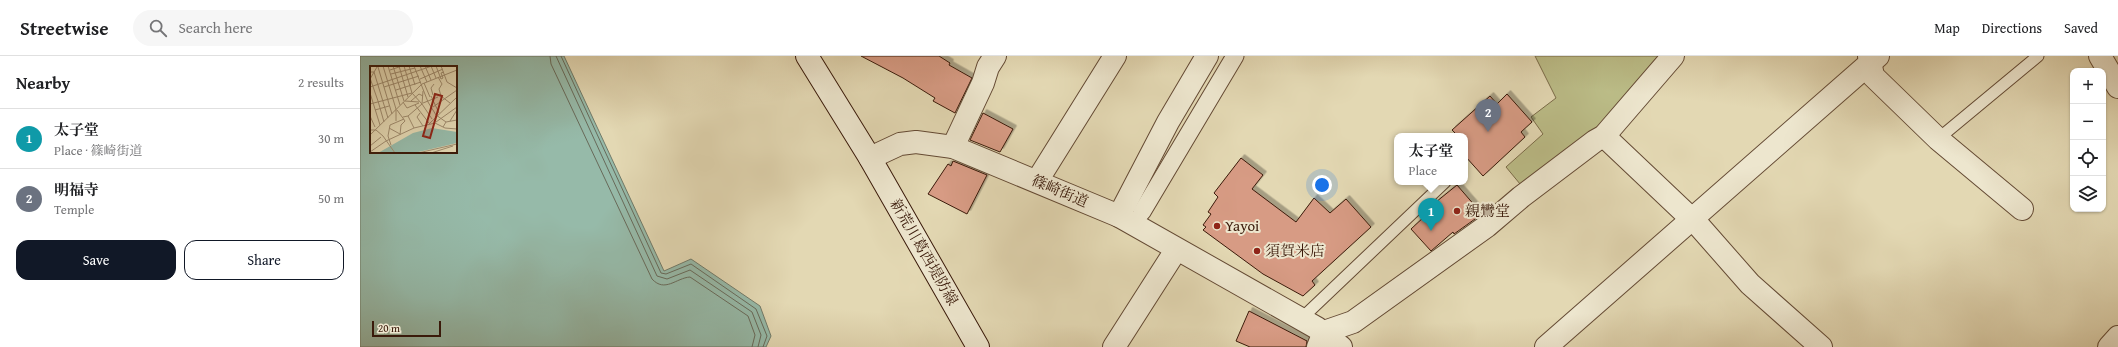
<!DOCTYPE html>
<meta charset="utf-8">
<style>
:root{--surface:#fff;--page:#f6f6f6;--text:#202124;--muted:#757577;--line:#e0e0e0;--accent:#111827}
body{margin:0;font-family:"Gentium Book Plus","Noto Serif JP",serif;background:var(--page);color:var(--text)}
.controls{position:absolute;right:12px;top:12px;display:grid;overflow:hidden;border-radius:8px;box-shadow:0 1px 3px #0004}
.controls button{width:36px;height:36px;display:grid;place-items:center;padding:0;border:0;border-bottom:1px solid var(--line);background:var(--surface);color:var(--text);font:20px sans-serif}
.scale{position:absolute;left:12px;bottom:10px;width:69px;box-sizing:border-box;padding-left:4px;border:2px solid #3a1a0a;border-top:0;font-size:11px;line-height:14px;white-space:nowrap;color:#3a1a0a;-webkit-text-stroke:3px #ede6ce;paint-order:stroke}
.you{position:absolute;left:962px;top:129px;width:14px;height:14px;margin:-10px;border:3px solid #fff;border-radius:50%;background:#1a73e8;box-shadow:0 0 0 6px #1a73e833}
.badge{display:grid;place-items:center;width:26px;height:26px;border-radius:50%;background:var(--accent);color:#fff;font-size:13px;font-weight:700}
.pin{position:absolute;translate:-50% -33px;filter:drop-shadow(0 1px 2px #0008)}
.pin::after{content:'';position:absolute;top:21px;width:14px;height:12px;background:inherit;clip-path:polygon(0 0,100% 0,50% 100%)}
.popup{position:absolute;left:1034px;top:77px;width:74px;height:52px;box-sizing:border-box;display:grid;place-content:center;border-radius:8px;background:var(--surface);filter:drop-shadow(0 1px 3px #0005);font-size:13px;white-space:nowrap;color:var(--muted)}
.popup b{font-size:15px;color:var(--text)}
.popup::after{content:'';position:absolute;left:50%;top:100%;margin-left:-8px;border:8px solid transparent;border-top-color:var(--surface)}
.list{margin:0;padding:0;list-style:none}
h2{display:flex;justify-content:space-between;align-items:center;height:52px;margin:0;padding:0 16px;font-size:17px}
h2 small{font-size:13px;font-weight:400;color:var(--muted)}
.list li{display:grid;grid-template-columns:26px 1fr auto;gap:12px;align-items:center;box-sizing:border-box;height:60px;padding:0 16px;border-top:1px solid var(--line)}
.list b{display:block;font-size:15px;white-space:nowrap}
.list p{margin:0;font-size:13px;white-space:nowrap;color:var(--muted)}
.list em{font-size:13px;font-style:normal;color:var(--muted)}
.actions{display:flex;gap:8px;padding:12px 16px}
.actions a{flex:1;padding:9px 0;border:1px solid var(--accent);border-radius:12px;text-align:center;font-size:14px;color:var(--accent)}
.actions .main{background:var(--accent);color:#fff}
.icon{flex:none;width:22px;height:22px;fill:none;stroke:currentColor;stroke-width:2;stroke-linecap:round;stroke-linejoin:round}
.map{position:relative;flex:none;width:1758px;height:291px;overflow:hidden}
header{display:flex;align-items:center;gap:24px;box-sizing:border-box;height:56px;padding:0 20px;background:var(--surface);border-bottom:1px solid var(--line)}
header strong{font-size:19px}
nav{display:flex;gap:22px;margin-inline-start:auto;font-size:14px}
.search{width:280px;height:36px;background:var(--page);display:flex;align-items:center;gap:10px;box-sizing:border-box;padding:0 14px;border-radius:22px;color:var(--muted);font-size:15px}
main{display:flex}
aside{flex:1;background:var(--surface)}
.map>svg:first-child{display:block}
.green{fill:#bbbc87;stroke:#7a6b48}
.water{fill:#96baa9;stroke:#717a69;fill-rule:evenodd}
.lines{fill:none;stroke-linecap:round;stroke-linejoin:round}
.shore{stroke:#686a5a;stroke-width:1}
.building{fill:#d79b84;stroke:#3a1a0a;filter:url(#shadow)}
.service-casing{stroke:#644a34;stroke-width:13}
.pedestrian-casing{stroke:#644a34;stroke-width:19}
.minor-casing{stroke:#644a34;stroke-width:24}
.tertiary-casing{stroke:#644a34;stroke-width:24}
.secondary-casing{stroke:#3a1a0a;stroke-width:24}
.service{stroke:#ede6ce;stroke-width:11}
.pedestrian{stroke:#ede6ce;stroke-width:17}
.minor{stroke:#ede6ce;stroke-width:22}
.tertiary{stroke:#ede6ce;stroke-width:22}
.secondary{stroke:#ede6ce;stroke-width:22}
.poi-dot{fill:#8f2418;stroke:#ede6ce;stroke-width:1.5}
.labels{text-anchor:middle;stroke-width:4;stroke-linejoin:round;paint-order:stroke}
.street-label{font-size:15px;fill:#3a1a0a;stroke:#ede6ce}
.poi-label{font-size:15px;fill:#3a1a0a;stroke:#ede6ce;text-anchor:start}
.inset-road{fill:none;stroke:#9f8c6f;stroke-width:1}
.view{fill:#8f2418;fill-opacity:0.15;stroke:#8f2418;stroke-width:2}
.inset-edge{fill:none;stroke:#3a1a0a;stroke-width:2}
</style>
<header>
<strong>Streetwise</strong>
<div class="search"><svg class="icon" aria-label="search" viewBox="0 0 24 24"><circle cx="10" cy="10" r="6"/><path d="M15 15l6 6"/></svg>Search here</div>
<nav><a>Map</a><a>Directions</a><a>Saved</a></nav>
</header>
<main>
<aside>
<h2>Nearby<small>2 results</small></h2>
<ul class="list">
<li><span class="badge" style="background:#0f9aa8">1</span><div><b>太子堂</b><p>Place · 篠崎街道</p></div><em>30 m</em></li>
<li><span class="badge" style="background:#6b7280">2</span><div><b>明福寺</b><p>Temple</p></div><em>50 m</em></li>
</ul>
<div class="actions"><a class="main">Save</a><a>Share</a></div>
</aside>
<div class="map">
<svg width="1758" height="291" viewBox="0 0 1758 291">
<defs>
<filter id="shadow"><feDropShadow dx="3.5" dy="-3.5" stdDeviation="0" flood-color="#0004"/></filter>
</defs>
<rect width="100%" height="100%" fill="#e3d8b3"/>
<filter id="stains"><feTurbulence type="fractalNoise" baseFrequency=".005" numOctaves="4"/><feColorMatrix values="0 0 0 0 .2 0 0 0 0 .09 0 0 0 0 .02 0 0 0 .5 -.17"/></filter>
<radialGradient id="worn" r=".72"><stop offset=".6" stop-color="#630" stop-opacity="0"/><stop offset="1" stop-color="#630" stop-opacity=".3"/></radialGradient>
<path class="green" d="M1175 0H1299L1235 75 1165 134 1146 111 1183 78 1171 61 1196 42Z"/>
<path class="water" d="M0 0H204L304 215 331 203 400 250 411 280 406 291H0ZM11 11H96V96H11Z"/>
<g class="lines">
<g class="shore">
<path d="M190 0 191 8 292 223C305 237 316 222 330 221L388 260 395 279 392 291"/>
<path d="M196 0 297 220 307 223 330 214 392 256 401 279 398 291"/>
<path d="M201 0 301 217 306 218 331 208 396 253 407 280 403 291"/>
</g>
</g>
<g class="building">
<path d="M501 0H579L590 7 589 9 612 22 595 57 573 45 575 42 543 22Z"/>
<path d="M1147 38 1172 66 1161 76 1165 81 1123 120 1105 100V80H1098L1092 74 1130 40 1137 48Z"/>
<path d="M623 57 653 73 640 96 610 84Z"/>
<path d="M881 102 903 119 892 133 936 166 954 142 970 157 986 143 1011 171 952 225 955 229 943 240 903 218 843 174 846 171 843 169 851 158 848 156 858 141 854 137Z"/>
<path d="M593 105 627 119 607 158 568 138 588 108 591 110Z"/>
<path d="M1097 129 1122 158 1094 178 1093 176 1071 195 1051 173 1078 148 1076 146Z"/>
<path d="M889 255 947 285 946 291H890L876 285Z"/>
</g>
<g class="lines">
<g class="service-casing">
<g id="service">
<path d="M1578 83 1678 0"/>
<path d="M941 263 1085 126"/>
</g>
</g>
<g class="pedestrian-casing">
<path id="pedestrian" d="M782 156 875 0"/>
</g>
<g class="minor-casing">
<g id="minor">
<path d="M1509 0 1513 20 1578 83 1662 153"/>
<path d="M1740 0 1758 31"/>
<path d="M1244 80 1339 170 1390 228 1461 291"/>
<path d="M593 91 623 27 628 11 635 0"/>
<path d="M677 125 755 0"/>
<path d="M759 160 808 66 847 0"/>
<path d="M754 291 816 194"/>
<path d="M958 291 964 276 993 266 1127 170 1161 141 1235 85 1244 80 1313 0"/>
<path d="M1186 291 1518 0"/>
<path d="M1749 291 1758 281"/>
</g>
</g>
<g class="tertiary-casing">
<path id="tertiary" d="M510 102 540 88 556 86 593 91 759 160 957 272 981 291"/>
</g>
<g class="secondary-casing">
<path id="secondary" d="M447 0 510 102 618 291"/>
</g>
<use href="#service" class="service"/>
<use href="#pedestrian" class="pedestrian"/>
<use href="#minor" class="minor"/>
<use href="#tertiary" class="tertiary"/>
<use href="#secondary" class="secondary"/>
</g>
<g class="poi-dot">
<circle cx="1097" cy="155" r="4"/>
<circle cx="857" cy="170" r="4"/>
<circle cx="897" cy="195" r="4"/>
</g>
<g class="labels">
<g class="street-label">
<text transform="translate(700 135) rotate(23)" y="5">篠崎街道</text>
<text transform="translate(564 196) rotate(60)" y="5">新荒川葛西堤防線</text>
</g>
<g class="poi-label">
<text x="1105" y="160">親鸞堂</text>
<text x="865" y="175">Yayoi</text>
<text x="905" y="200">須賀米店</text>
</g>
</g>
<g transform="translate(10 10)">
<rect width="87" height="87" fill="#e3d8b3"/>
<path d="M62 62 87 66V77L44 87H8L43 67Z" fill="#96baa9"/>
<path class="inset-road" d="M13 0 26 43V55M18 0 30 39M23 0 34 35M29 0 38 31M34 0 42 27M39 0 45 19M44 0 58 36 66 49 76 56M50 0 57 16M55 0 61 14M61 0 66 12M66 0 71 13 73 12 71 7 74 6M71 0 77 16 87 22M8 1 22 48M20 4 32 0M0 6H4L18 52M21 8 45 2M68 11 72 18 69 23 71 30 80 37M0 12 8 35M0 13 7 1M50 13 73 3M54 17 60 31M0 21 62 0M14 21 49 10M26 24 51 16M53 25 52 38 62 53M0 27 10 59M63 29 61 22 64 18M61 30 69 47M8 35 14 56M35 35 49 36M41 35 49 28 53 30M33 36 37 42 49 37M53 37 68 31M0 38 42 27 52 38 38 50M45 39 59 57M63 41 87 24M5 44 19 40M27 44 35 55 31 59 30 69M50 47 47 51 53 60M0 50 5 61M33 51 38 50 44 62M80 55 87 44M66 56 87 41M59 58 87 31M73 61 76 56 87 54M19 62 30 68M0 64H6L13 70 25 87M0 69 52 18 87 4M21 79 18 70 20 59 34 53M0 80 11 71M0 86 16 75 44 62 65 57 75 62 87 63M48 87 87 78M61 87 83 80"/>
<path class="view" d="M65 28 72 30 60 72 53 70Z"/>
<rect width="87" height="87" class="inset-edge"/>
</g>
<rect width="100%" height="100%" filter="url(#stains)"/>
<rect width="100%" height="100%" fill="url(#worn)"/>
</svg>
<div class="controls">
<button>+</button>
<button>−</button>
<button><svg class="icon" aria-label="locate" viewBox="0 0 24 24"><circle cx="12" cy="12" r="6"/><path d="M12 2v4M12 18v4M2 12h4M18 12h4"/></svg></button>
<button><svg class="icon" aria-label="layers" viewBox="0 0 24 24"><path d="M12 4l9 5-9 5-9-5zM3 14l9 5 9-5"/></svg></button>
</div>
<div class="scale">20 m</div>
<div class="you"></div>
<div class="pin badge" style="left:1071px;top:175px;background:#0f9aa8">1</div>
<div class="popup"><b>太子堂</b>Place</div>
<div class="pin badge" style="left:1128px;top:76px;background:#6b7280">2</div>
</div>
</main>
